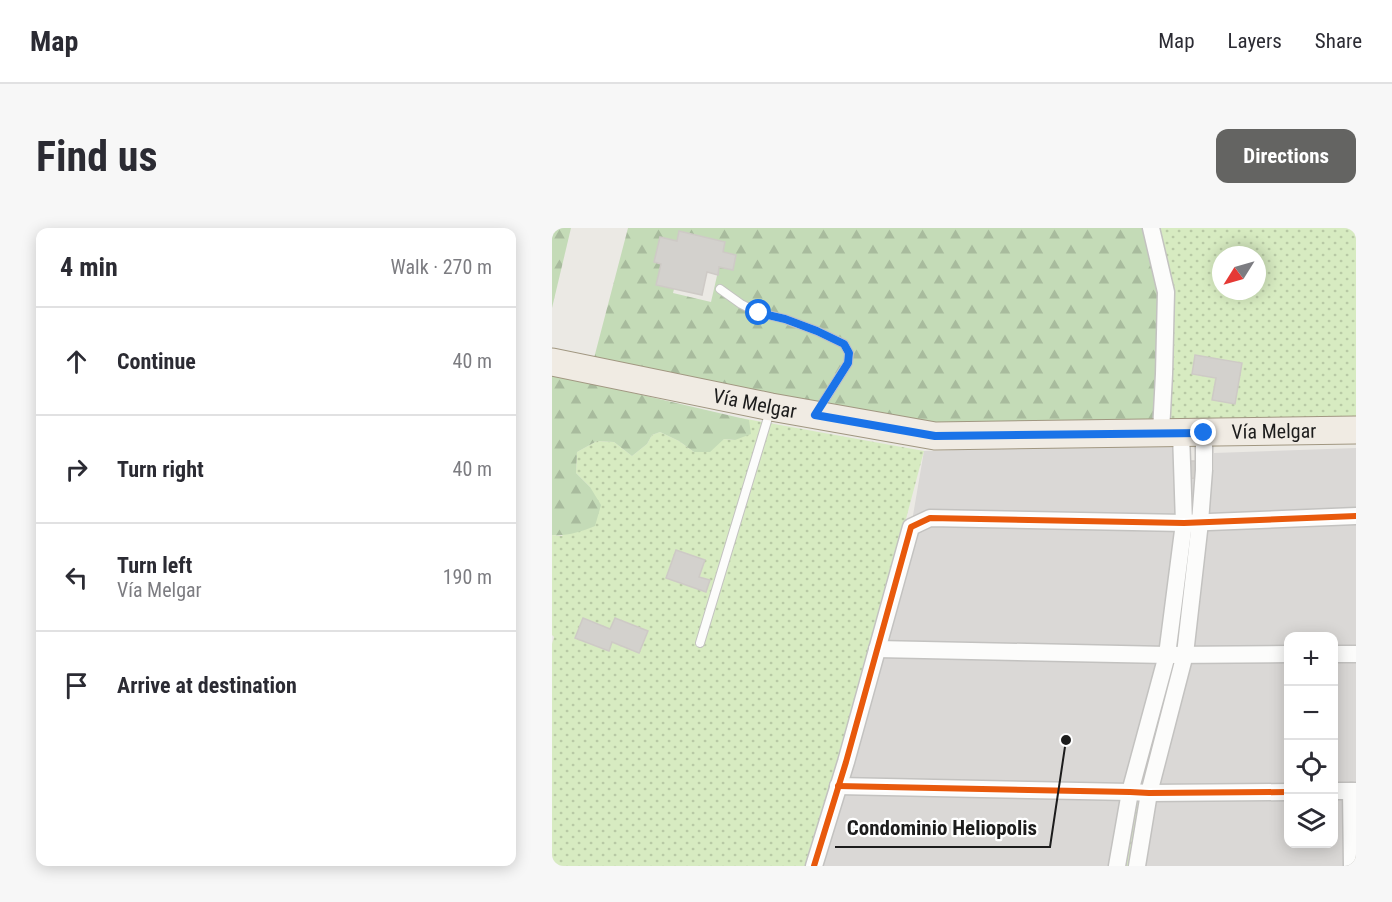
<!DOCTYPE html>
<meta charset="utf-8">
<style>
:root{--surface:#fff;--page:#f7f7f7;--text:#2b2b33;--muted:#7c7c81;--line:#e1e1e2;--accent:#646462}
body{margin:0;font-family:"Roboto Condensed",sans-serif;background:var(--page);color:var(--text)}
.controls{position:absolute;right:18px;bottom:18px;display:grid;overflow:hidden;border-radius:12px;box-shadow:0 3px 15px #0003}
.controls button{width:54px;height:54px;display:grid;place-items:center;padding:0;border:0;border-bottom:2px solid var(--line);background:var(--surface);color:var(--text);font:30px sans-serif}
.compass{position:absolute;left:660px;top:18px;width:54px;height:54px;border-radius:50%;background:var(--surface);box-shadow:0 3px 15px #0003;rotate:233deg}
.stop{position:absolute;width:18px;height:18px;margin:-14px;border:4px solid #1a73e8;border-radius:50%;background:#fff}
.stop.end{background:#1a73e8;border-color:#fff;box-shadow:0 2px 6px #0008}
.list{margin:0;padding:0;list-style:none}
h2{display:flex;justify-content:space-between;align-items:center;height:78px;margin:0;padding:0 24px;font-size:26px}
h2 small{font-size:20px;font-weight:400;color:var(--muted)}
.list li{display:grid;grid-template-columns:39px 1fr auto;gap:18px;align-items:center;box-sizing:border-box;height:108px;padding:0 24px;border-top:2px solid var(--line)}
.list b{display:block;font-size:22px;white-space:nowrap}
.list p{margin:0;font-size:20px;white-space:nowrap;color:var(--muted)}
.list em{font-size:20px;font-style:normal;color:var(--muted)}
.icon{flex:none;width:33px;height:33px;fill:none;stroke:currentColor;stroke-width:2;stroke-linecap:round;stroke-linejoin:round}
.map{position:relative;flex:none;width:804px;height:638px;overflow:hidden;border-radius:12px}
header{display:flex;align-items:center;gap:36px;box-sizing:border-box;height:84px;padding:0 30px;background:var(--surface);border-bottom:2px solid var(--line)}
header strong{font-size:28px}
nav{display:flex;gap:33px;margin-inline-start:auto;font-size:21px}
.intro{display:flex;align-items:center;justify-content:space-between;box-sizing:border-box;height:144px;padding:0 36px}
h1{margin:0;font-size:42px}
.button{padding:15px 27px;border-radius:12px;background:var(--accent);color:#fff;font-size:21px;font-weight:700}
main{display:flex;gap:36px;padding:0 36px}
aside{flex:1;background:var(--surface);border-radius:12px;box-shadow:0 3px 15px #0003}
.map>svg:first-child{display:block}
.residential{fill:#dad8d6;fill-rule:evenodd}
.grass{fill:url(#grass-dots);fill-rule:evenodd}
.forest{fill:url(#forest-firs);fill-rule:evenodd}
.building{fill:#d3d1cd;stroke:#cecac6;stroke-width:1.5}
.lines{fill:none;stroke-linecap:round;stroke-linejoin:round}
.service-casing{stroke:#c3c2c0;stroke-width:10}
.minor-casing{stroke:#c3c2c0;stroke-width:19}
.primary-casing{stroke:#a19781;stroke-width:29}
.service{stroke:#fcfcfb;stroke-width:8}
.minor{stroke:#fcfcfb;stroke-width:16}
.primary{stroke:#f0ebe3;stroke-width:27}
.cycleway-casing{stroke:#fff;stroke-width:10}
.cycleway{stroke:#e8590c;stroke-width:6}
.route{stroke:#1a73e8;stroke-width:8}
.labels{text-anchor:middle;stroke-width:4.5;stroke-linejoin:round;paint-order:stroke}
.street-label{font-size:20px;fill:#1c1c1c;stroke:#fff}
.leader{fill:none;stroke:#1c1c1c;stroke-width:2}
.callout-dot{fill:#1c1c1c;stroke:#fff;stroke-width:2}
.callout-label{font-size:21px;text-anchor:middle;font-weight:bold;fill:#1c1c1c;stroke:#fff;stroke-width:4.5;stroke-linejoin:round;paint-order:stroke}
</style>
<header>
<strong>Map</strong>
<nav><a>Map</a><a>Layers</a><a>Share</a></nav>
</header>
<div class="intro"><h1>Find us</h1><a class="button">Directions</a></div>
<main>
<aside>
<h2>4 min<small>Walk · 270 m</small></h2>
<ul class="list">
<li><svg class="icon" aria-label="ahead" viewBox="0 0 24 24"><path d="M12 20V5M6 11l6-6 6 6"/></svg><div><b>Continue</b></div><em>40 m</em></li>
<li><svg class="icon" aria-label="right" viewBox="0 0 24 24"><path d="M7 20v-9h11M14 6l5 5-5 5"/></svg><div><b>Turn right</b></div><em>40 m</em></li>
<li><svg class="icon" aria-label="left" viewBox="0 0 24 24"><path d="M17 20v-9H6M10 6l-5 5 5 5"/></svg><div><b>Turn left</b><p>Vía Melgar</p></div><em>190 m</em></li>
<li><svg class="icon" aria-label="arrive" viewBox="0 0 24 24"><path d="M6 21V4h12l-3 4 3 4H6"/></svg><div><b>Arrive at destination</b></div></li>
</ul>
</aside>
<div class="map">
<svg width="804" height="638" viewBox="0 0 804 638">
<defs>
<pattern id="grass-dots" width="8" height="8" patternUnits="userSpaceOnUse" patternTransform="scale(1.5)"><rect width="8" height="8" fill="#d7ebc1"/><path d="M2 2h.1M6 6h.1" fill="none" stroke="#b8c9a5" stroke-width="1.8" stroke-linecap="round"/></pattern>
<pattern id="forest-firs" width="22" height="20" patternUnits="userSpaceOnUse" patternTransform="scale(1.5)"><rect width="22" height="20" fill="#c4dbb7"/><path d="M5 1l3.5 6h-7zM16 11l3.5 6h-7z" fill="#a8bb9d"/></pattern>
</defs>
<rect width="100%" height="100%" fill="#ebe9e4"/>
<path class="residential" d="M621 215 622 241 662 242V225L804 220V638H255L359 299 372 223ZM736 409H782V616H736Z"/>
<g class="grass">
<path d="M603 0H804V192L613 196ZM669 27H705V63H669Z"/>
<path d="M189 190 372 223 319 423 255 638H0V416L2 409 0 407V307L10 308 38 259 24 245 25 224 45 213 62 214 80 228 95 216 100 207 108 204 127 213 142 224 172 211 183 212Z"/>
<path d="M578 575 591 576 583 638H571Z"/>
</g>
<g class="forest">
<path d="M0 0H19L0 80Z"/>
<path d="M76 0H593L608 59 604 192 386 197 41 134ZM127 4 172 14 171 24 184 28 181 42 167 39 159 74 121 65 122 61 104 57 109 36 125 13Z"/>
<path d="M0 146 197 192 199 206 183 212 172 211 158 224H142L127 213 108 204 100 207 95 216 80 228 62 214 45 213 25 224 24 245 38 259 49 277 43 298C28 304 16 308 0 307Z"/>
</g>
<g class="building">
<path d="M127 3 173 14 171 24 184 27 181 42 167 39 166 47 155 44 150 67 104 57 109 36 102 34 108 9 125 13Z"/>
<path d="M643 127 690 135 683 176 660 172 664 150 640 146Z"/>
<path d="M633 233H648L650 249 635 251Z"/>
<path d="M124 322 153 332 147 349 158 352 154 364 114 350Z"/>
<path d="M31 390 58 401 63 390 96 403 87 425 60 414 57 423 23 410Z"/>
</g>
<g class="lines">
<g class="service-casing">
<g id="service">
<path d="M168 61 189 76 207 85 233 91 265 103 292 116 297 125 296 135 265 184"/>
<path d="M148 415 218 183"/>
</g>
</g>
<g class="minor-casing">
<g id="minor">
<path d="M599 0 614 64 612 146 609 204"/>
<path d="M325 421 615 427 736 426"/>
<path d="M782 426H804"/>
<path d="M286 558 578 564 597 565 736 564"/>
<path d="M782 563H804"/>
<path d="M799 563 800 638"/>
<path d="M262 638 294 534 359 299 378 290 632 295 804 288"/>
<path d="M565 638 578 564 615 427 632 295 629 205"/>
<path d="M585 638 597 565 633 426 648 294 652 242V205"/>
</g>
</g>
<g class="primary-casing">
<g id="primary">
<path id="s1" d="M0 134 219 179 383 208 804 202"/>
</g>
</g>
<use href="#service" class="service"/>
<use href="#minor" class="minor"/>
<use href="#primary" class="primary"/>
<g class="cycleway-casing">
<g id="cycleway">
<path d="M286 558 578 564 597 565 736 564"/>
<path d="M262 638 294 534 359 299 378 290 632 295 804 288"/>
</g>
</g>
<use href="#cycleway" class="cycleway"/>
</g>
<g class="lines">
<path class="route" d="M207 85 233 91 265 103 292 116 297 125 296 135 263 187 383 208 652 205"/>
</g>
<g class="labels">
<g class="street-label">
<text dy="7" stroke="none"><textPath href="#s1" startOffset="207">Vía Melgar</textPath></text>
<text dy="7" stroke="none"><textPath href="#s1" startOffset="729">Vía Melgar</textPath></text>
</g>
</g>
<path class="leader" d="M514 512L498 619H283"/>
<circle class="callout-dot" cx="514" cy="512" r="6"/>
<g class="callout-label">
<text x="390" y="607">Condominio Heliopolis</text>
</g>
</svg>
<div class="controls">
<button>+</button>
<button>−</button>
<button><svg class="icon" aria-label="locate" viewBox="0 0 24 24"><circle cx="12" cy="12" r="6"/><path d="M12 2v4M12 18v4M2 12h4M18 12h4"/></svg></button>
<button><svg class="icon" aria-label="layers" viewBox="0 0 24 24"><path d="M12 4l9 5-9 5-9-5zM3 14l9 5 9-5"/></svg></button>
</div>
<svg class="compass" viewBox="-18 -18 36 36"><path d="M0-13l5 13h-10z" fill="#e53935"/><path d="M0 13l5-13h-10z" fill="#7c7c81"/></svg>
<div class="stop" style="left:207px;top:85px"></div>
<div class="stop end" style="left:652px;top:205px"></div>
</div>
</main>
